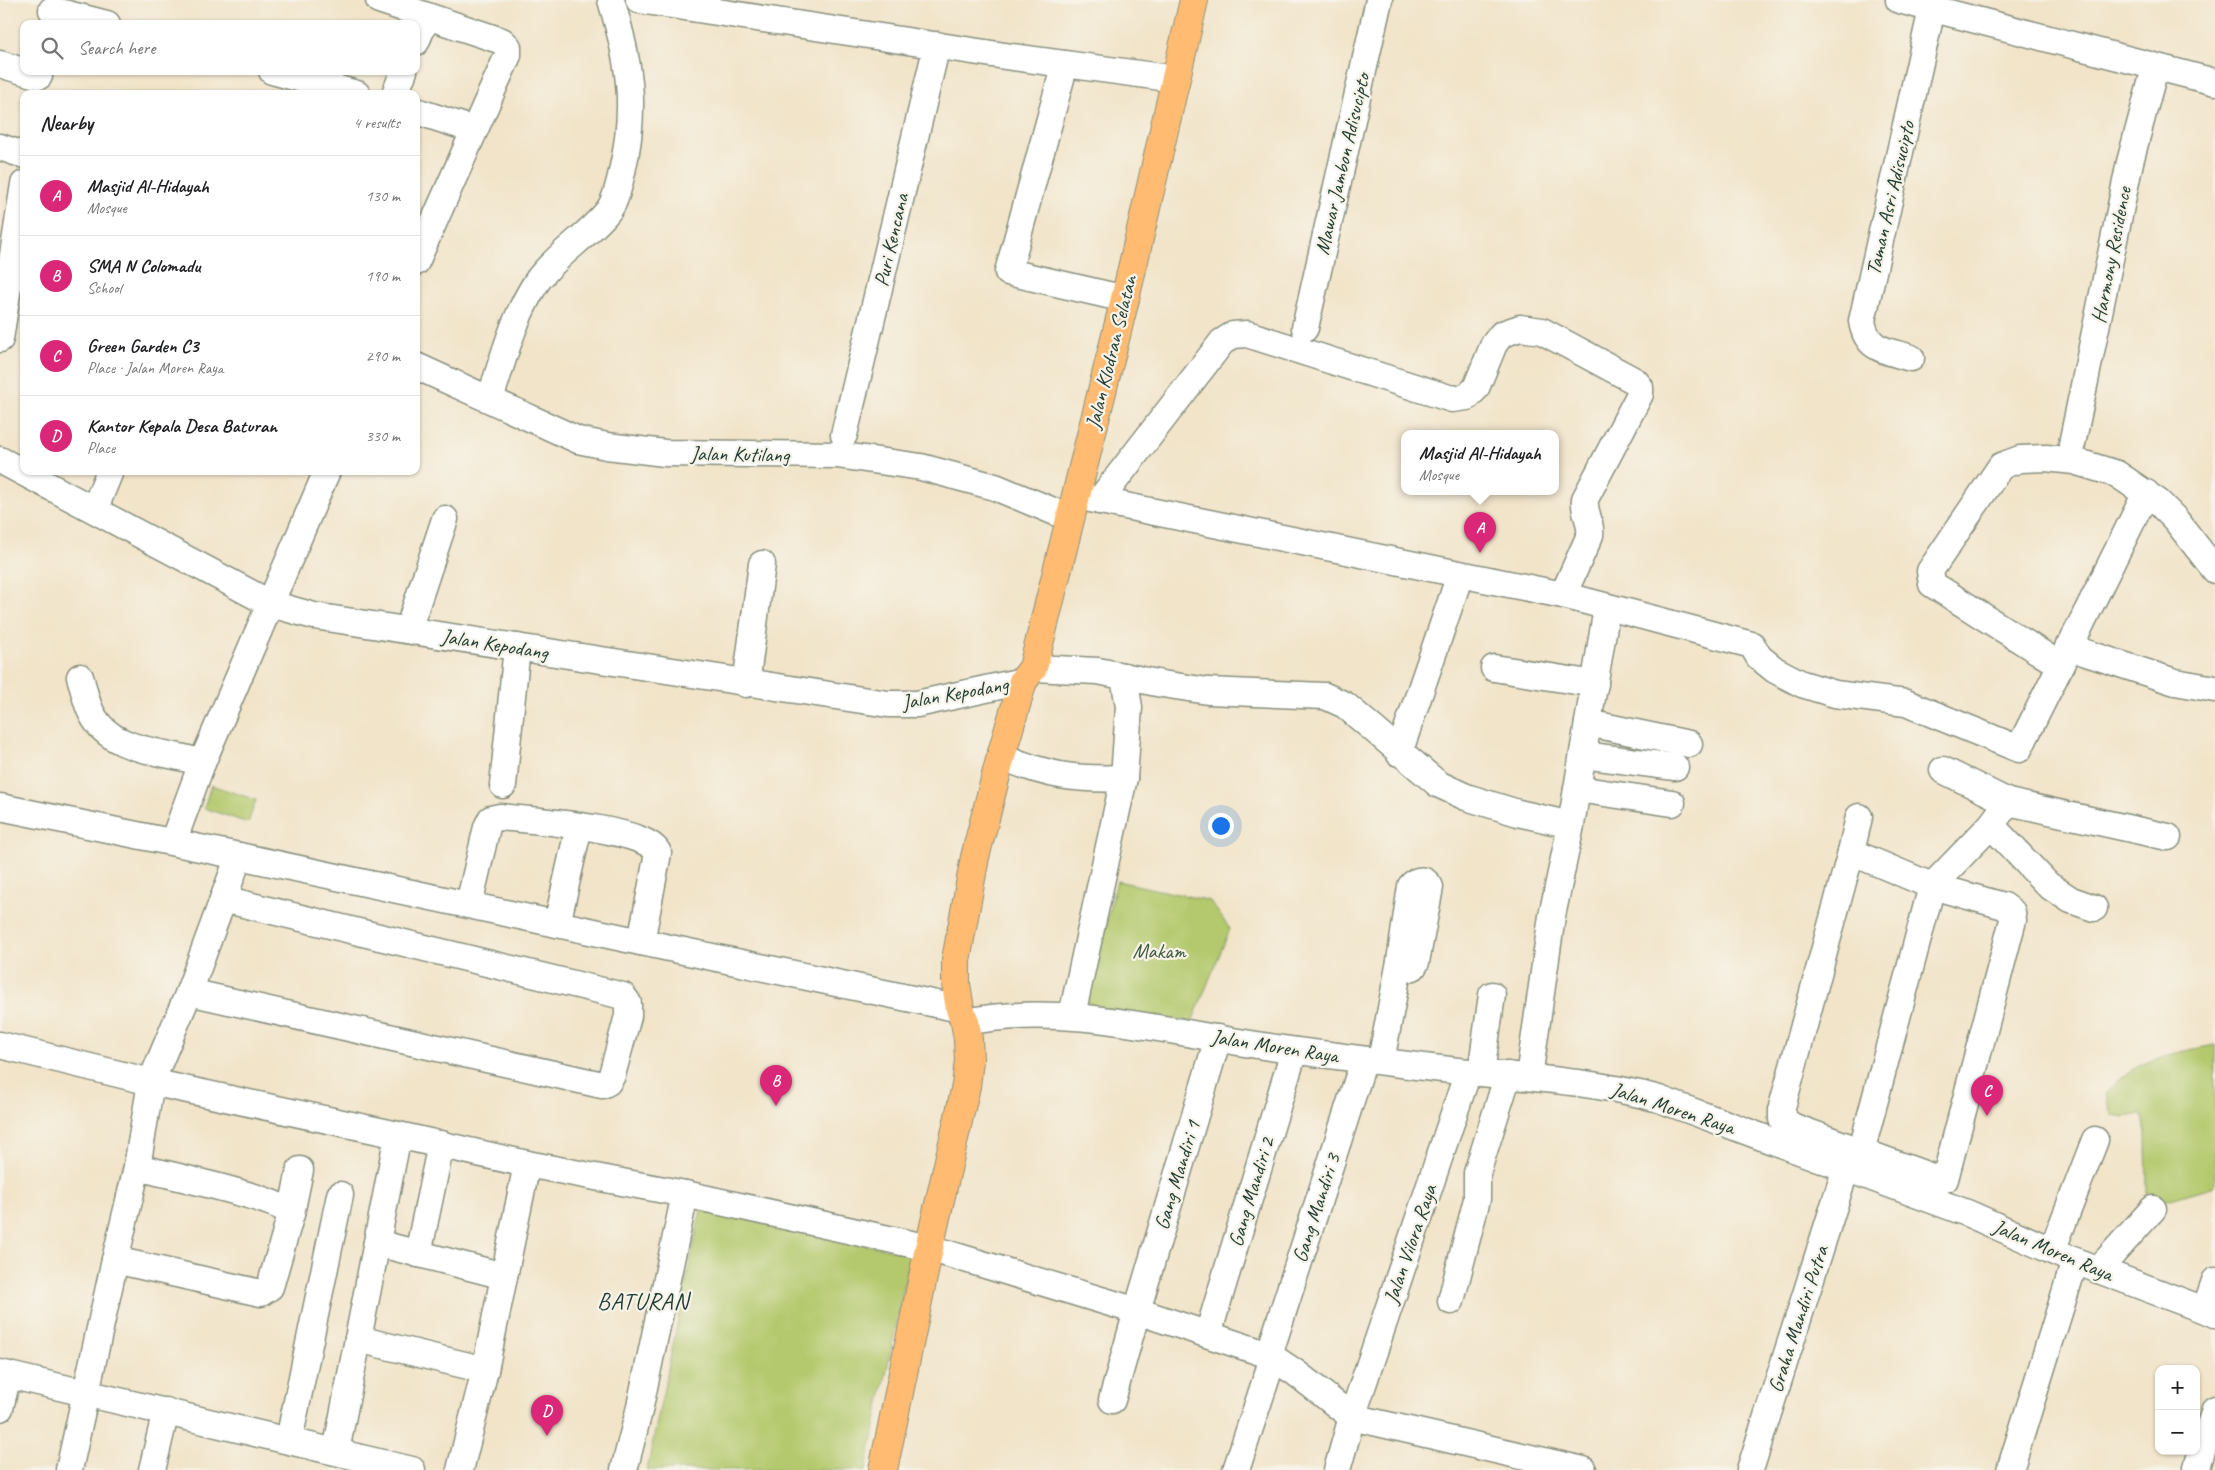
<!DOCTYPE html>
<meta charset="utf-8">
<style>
:root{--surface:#fff;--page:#f6f6f6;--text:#202124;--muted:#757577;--line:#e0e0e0;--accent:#db2777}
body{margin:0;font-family:Caveat,sans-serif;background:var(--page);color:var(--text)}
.controls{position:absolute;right:15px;bottom:15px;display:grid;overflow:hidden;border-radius:10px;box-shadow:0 1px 4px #0004}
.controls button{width:45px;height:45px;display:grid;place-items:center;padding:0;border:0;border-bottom:1px solid var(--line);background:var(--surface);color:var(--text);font:25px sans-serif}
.you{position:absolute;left:1220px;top:825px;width:18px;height:18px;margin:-12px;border:4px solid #fff;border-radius:50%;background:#1a73e8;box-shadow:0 0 0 8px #1a73e833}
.badge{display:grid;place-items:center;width:32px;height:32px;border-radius:50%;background:var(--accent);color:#fff;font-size:16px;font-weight:700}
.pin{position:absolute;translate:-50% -41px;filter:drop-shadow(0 1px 2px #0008)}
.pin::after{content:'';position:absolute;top:26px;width:18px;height:15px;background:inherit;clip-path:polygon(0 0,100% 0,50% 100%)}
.popup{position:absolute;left:1401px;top:430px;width:158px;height:65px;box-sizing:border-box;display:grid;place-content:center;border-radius:10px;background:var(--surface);filter:drop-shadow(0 1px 4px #0005);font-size:16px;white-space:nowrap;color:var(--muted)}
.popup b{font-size:19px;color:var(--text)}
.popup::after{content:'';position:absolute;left:50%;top:100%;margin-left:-10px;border:10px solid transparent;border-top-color:var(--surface)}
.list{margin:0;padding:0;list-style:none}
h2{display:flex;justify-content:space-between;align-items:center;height:65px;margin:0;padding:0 20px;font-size:21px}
h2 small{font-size:16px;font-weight:400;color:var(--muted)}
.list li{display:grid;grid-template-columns:32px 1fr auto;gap:15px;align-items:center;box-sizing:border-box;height:80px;padding:0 20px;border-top:1px solid var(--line)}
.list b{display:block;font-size:19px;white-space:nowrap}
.list p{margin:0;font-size:16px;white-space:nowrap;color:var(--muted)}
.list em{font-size:16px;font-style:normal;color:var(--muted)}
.icon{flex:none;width:28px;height:28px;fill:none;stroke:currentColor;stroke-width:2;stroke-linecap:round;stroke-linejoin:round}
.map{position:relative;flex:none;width:2215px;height:1470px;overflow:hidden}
.search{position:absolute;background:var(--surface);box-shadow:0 1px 4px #0004;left:20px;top:20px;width:400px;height:55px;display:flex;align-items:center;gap:12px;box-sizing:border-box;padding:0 18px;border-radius:10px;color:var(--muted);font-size:19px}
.panel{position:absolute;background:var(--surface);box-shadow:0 1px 4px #0004;left:20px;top:90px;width:400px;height:385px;border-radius:10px}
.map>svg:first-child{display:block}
.green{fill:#b4c96d;stroke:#6a8350}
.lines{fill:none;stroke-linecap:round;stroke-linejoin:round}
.minor-casing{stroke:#88907e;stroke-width:29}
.major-casing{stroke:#88907e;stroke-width:30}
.minor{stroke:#fff;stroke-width:26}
.major{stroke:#ffbb71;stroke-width:28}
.labels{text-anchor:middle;stroke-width:4.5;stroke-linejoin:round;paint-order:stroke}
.street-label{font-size:21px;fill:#1f3d34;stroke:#f7f3e8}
.park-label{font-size:21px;fill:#3d593f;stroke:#f7f3e8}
.quarter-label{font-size:24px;letter-spacing:1px;fill:#1f3d34;stroke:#f7f3e8}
</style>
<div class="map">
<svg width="2215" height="1470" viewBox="0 0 2215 1470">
<rect width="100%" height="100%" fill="#f7f3e8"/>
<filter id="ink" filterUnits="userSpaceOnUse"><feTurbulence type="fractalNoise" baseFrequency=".02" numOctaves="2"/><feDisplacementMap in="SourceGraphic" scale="10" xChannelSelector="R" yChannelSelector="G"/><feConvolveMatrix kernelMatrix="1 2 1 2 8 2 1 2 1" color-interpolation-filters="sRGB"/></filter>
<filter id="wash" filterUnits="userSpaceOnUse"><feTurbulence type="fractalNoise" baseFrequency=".0096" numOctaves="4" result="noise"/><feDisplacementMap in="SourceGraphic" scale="20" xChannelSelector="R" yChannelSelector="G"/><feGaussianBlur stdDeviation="1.12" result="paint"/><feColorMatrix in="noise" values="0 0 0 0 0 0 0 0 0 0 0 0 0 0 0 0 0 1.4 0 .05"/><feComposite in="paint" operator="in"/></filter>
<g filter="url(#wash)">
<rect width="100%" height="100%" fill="#f1e4c9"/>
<g class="green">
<path d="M211 785 256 800 248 823 204 808Z"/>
<path d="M1117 881 1210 901 1230 929 1192 1022 1094 1009 1086 1000Z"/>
<path d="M2215 1045V1186L2164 1201 2147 1194 2146 1132 2141 1114 2126 1117 2112 1115 2106 1094C2111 1088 2116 1081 2122 1077 2148 1056 2184 1051 2215 1045Z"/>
<path d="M701 1210 911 1254 866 1470H647Z"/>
</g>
</g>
<g filter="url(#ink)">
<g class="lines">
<g class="minor-casing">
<g id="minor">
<path d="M379 0 502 41 508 47V55L416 262"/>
<path d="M639 0 1005 56 1176 79"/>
<path d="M1899 0 2215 82"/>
<path d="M52 10 107 24"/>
<path d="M416 42 427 16"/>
<path d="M0 64 39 76"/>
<path d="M1065 64 1008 272 1125 299"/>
<path d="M272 71 357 94"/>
<path d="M395 94 404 71"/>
<path d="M416 111 474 130"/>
<path d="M0 147 24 155"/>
<path d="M1305 328 1379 0"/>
<path d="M0 339 24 184"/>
<path d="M1911 358C1886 350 1867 351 1862 321L1932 9"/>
<path d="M416 366 578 440 607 446 665 453 837 455 921 467 995 487 1070 518"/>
<path d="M490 399C503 360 514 315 538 280 558 253 589 235 608 211 616 201 619 184 622 172 637 107 630 63 611 0"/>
<path d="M844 435 937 45"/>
<path d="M2072 444 2130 162 2155 68"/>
<path d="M0 460 271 604 314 616 888 704H917L1023 681"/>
<path d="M1076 496 1563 595 1752 645 1759 657 1775 670 1802 684 1835 694 1906 703 2019 749 2146 493"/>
<path d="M1099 501 1222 342 1233 335 1247 334 1452 399 1467 397 1476 388 1494 344 1502 334 1520 328 1542 331 1635 381 1640 387V394L1585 499C1583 512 1592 522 1590 535L1563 595"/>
<path d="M95 508 110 471"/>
<path d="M408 630 445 519"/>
<path d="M2068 647 2175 682 2215 689"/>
<path d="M2060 665 1932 584 1930 571 2001 466 2020 459 2046 458 2074 461 2117 474 2158 502 2175 519 2215 570"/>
<path d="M1033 668 1098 671 1162 684 1208 691 1325 696 1345 705 1438 784 1466 797 1518 813 1571 825"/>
<path d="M1494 668 1595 684"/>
<path d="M80 677C84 689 86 703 92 714 112 754 166 750 202 763"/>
<path d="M746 684 762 564"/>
<path d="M1588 723 1689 744"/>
<path d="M1399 753 1460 575"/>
<path d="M1583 755 1675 767"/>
<path d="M1001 756C1046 776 1075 780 1124 778"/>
<path d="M1943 770 2008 802 2168 837"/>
<path d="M503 785 517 647"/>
<path d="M1577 789 1672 803"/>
<path d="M0 807 239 856 189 992 151 1082 137 1167 115 1260 69 1470"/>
<path d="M1991 825 2048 885 2071 900 2094 908"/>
<path d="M173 842 202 763 327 471"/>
<path d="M1851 852 1932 886 2004 906 2012 912 2013 920 1945 1179 1940 1180 1794 1127 1782 1119V1107Z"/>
<path d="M1851 852 1859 817"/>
<path d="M239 856 641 942 658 853C649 828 527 820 500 817L491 819 487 827 469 904"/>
<path d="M557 924 579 826"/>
<path d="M641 942 960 1009"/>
<path d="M189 992 602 1085 608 1082 612 1075 628 1016V1003L623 996 223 899"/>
<path d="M1072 1015 1124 778 1129 707 1124 676"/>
<path d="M965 1022C1043 1007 1121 1021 1198 1035 1242 1043 1286 1050 1329 1055 1376 1061 1422 1067 1469 1072 1533 1078 1597 1082 1659 1099L1967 1213 2075 1261 2215 1314"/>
<path d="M0 1045 151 1082 398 1135 336 1451"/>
<path d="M1381 1061 1400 961 1411 886C1417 879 1425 878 1430 887L1416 962 1413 967 1407 969 1402 966 1400 961"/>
<path d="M1481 1073 1492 995"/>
<path d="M1529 1077 1552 916 1571 825 1607 608"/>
<path d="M398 1135 527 1164 485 1370 460 1470"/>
<path d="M527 1164 685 1194 929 1248 1137 1311 1269 1355 1296 1373 1352 1417 1583 1470"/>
<path d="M1857 1167 1932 886 1991 825 2008 802"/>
<path d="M291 1214 300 1170"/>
<path d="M377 1243 504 1276"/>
<path d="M2052 1251 2095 1140"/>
<path d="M418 1254 441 1144"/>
<path d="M115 1260 261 1293 270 1287 291 1214C279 1198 163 1174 137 1167"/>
<path d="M2098 1270 2153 1209"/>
<path d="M1451 1301 1477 1199V1173L1508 1075"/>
<path d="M2205 1310 2215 1281"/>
<path d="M1208 1334 1294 1051"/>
<path d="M358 1339 485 1370"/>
<path d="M1269 1355 1364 1060"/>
<path d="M0 1373 412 1470"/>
<path d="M1112 1400 1137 1311 1218 1038"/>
<path d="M0 1408 8 1375"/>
<path d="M289 1440 340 1195"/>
<path d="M2197 1467 2215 1409"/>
<path d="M152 1470 166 1411"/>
<path d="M624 1470 639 1411 685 1194"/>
<path d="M1236 1470 1273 1358"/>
<path d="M1337 1470 1352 1417 1468 1072"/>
<path d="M1750 1470 1846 1168"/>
<path d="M2010 1470 2075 1261"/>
</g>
</g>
<g class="major-casing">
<path id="major" d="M883 1470 929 1248 966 1086 969 1060 968 1039 965 1022 960 1009 956 984V960L975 857 1001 756 1023 681 1033 668 1125 299 1194 0"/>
</g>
<use href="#minor" class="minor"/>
<use href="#major" class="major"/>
</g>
</g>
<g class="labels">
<g class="street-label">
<text transform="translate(1342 164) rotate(-77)" y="7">Mawar Jambon Adisucipto</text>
<text transform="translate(1890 198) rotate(-77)" y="7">Taman Asri Adisucipto</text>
<text transform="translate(891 240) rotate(-77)" y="7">Puri Kencana</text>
<text transform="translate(2111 255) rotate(-79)" y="7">Harmony Residence</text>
<text transform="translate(1111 352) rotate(-76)" y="7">Jalan Klodran Selatan</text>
<text transform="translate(740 454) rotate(1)" y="7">Jalan Kutilang</text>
<text transform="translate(495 644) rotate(9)" y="7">Jalan Kepodang</text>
<text transform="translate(955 693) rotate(-10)" y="7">Jalan Kepodang</text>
<text transform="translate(1275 1046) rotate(9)" y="7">Jalan Moren Raya</text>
<text transform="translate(1673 1108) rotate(18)" y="7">Jalan Moren Raya</text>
<text transform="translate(1177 1175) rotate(-73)" y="7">Gang Mandiri 1</text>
<text transform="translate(1251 1192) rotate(-73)" y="7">Gang Mandiri 2</text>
<text transform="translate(1316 1208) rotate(-72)" y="7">Gang Mandiri 3</text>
<text transform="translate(1410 1244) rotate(-71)" y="7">Jalan Vilora Raya</text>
<text transform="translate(2053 1250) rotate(23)" y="7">Jalan Moren Raya</text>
<text transform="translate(1798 1319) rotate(-72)" y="7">Graha Mandiri Putra</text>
</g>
<g class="park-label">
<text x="1159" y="958">Makam</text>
</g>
<g class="quarter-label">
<text x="643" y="1309">BATURAN</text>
</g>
</g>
</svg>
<div class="controls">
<button>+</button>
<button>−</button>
</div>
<div class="you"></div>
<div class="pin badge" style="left:1480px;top:553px">A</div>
<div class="popup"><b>Masjid Al-Hidayah</b>Mosque</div>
<div class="pin badge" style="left:776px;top:1106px">B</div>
<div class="pin badge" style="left:1987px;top:1116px">C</div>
<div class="pin badge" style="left:547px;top:1436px">D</div>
<div class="search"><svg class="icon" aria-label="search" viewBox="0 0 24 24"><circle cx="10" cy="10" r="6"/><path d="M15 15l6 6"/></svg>Search here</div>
<section class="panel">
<h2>Nearby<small>4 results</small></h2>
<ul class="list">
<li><span class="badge">A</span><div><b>Masjid Al-Hidayah</b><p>Mosque</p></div><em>130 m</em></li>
<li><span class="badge">B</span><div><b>SMA N Colomadu</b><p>School</p></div><em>190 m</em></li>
<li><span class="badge">C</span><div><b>Green Garden C3</b><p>Place · Jalan Moren Raya</p></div><em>290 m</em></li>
<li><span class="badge">D</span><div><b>Kantor Kepala Desa Baturan</b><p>Place</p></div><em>330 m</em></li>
</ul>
</section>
</div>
